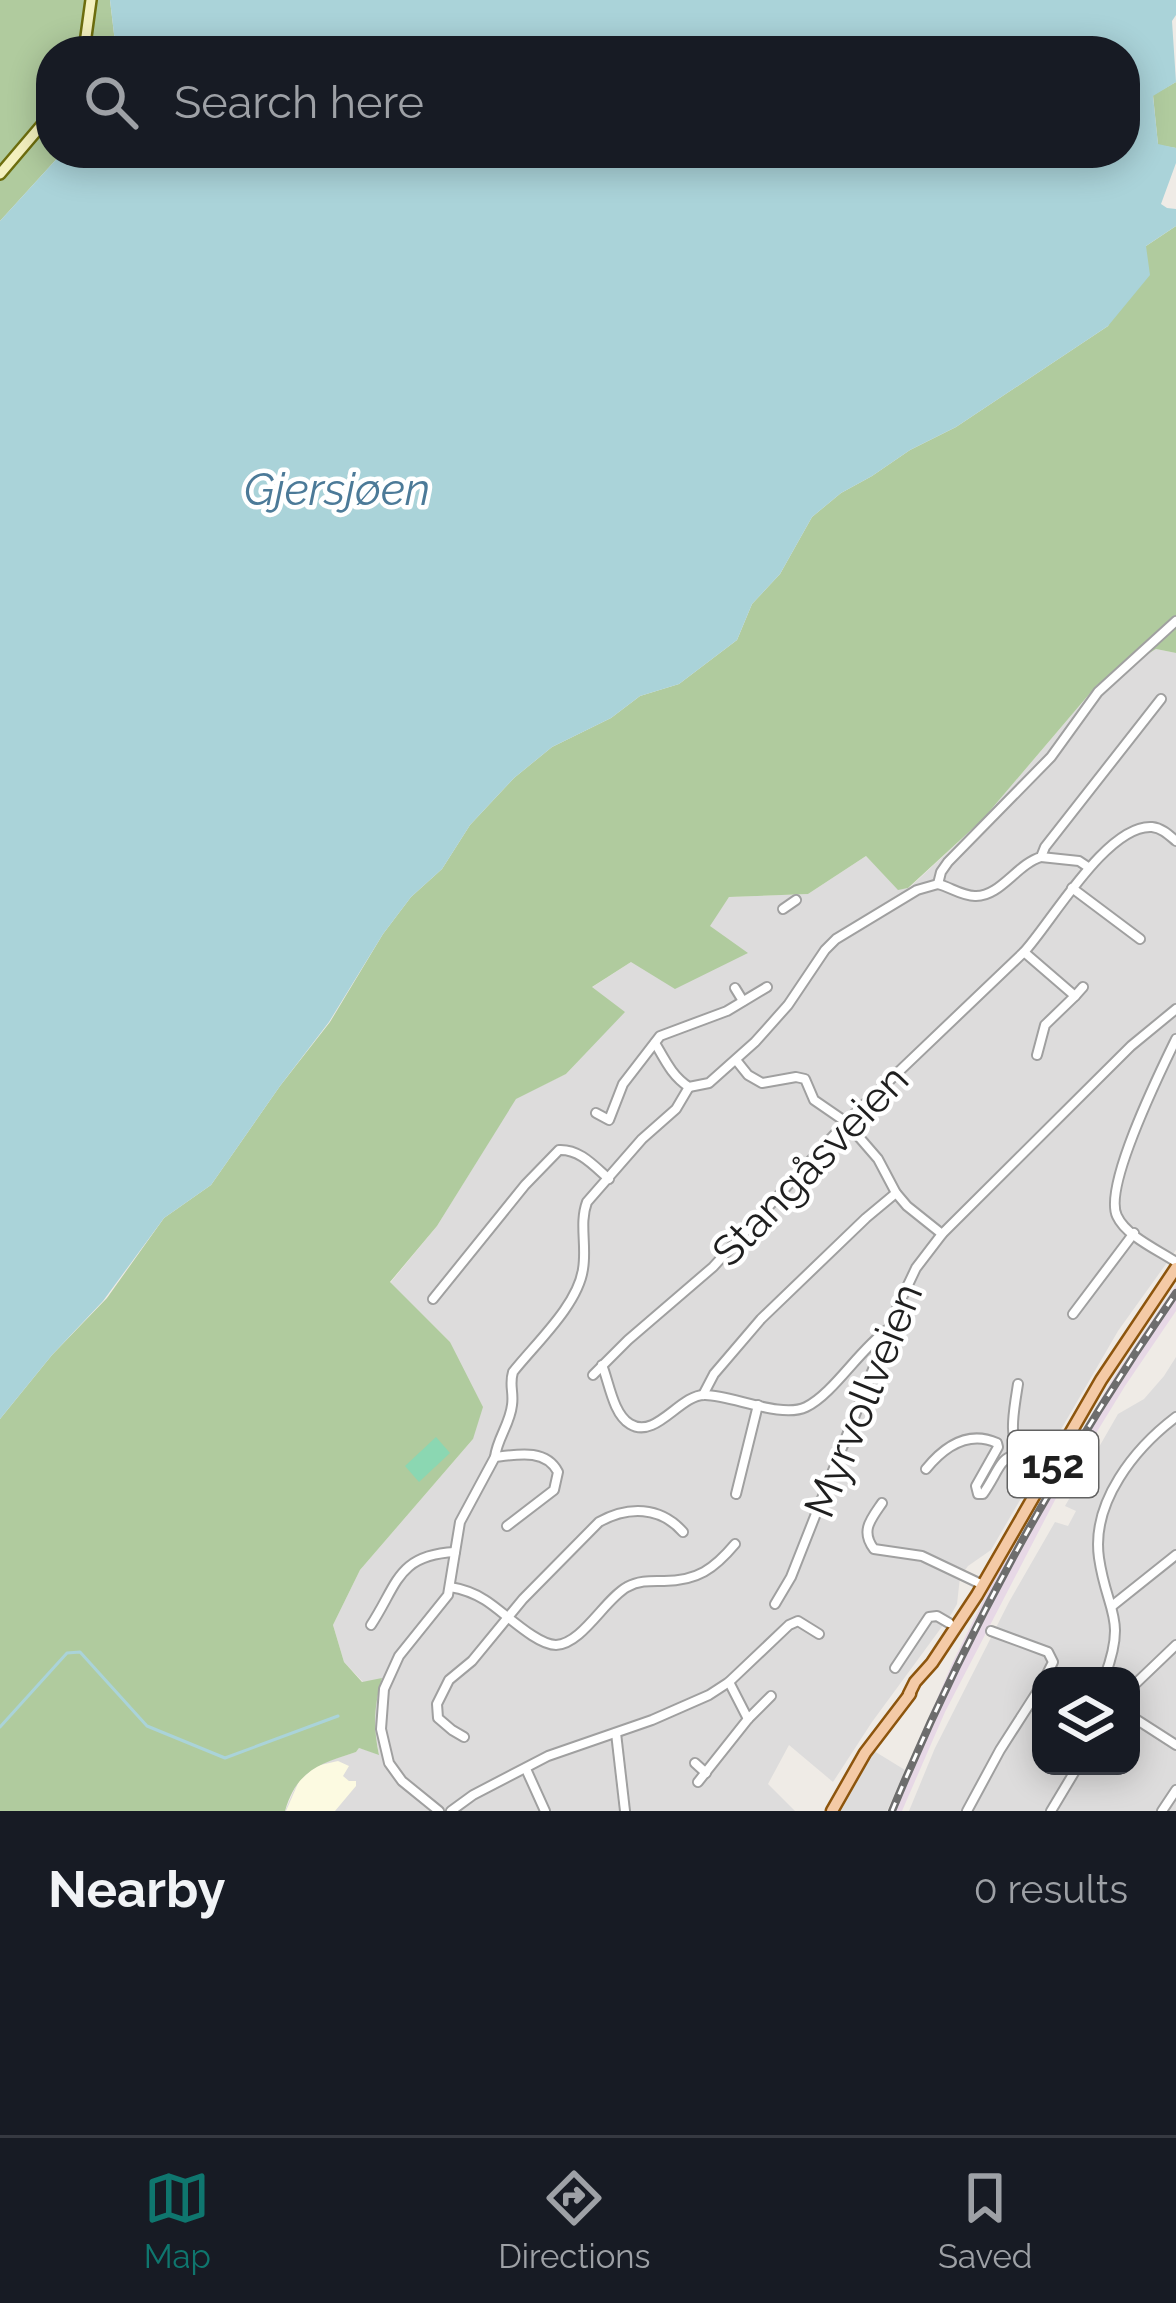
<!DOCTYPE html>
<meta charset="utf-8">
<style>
:root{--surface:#171b24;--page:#242831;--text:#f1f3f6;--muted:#9ea1a6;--line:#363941;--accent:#0f766e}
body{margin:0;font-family:Raleway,sans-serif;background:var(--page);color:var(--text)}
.controls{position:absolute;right:36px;bottom:36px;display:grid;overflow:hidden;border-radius:24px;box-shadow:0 6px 30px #0003}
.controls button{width:108px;height:108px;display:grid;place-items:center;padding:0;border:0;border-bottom:3px solid var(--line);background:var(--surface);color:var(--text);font:60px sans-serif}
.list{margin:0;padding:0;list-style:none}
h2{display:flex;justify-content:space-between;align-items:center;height:156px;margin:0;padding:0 48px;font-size:51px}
h2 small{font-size:39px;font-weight:400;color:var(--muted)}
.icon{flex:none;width:66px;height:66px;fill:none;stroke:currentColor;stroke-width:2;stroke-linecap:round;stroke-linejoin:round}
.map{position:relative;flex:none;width:1176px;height:1811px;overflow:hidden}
.search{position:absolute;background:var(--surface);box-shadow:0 6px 30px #0003;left:36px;right:36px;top:36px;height:132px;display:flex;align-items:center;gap:30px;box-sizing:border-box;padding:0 42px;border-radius:48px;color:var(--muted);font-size:45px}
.sheet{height:324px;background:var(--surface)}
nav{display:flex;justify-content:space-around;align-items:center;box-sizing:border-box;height:168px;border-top:3px solid var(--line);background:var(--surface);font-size:33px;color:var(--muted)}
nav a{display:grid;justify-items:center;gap:6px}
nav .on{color:var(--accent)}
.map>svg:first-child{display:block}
.residential{fill:#dddcdc;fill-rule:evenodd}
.industrial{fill:#e7d8e6}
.education{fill:#fcfae1}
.forest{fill:#b0cb9e}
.pitch{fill:#8bd7b2}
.water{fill:#aad3d9}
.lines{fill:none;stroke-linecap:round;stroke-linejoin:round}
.stream{stroke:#aad3d9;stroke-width:3}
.street-casing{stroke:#a0a0a0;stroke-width:12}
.secondary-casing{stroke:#6d6e0e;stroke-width:14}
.primary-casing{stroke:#8d550d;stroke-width:15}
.street{stroke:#fff;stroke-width:8}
.secondary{stroke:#f4f1bf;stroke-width:9}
.primary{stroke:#f4caa6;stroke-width:10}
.rail-casing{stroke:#6d6d6d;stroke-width:8}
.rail{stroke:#fff;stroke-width:3;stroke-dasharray:9;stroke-linecap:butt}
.labels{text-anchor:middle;stroke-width:9;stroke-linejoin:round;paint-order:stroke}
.shield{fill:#fff;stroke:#626262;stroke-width:3}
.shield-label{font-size:39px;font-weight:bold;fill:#1f1f1f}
.street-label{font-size:42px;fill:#1f1f1f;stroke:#fff}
.water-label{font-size:45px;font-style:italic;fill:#4c7a98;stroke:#fff}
</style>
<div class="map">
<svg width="1176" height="1811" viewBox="0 0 1176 1811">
<rect width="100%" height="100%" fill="#efebe6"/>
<g class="residential">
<path d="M1156 649 1176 653V1250L1118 1331 991 1550 968 1566 960 1577 957 1604 952 1613 872 1722 833 1782 789 1745 768 1784 795 1811H285L298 1781 316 1765 356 1752 359 1748 379 1754 374 1729V1704L381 1679 363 1682 344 1662 333 1625 360 1570 473 1439 450 1342 390 1283 437 1226 516 1098 566 1074 624 1012 591 988 631 962 746 954 709 926 729 897 808 894 866 856 898 889 909 888 983 819 1097 685Z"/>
<path d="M1176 1357V1811H909L935 1748 1009 1602 1055 1522 1068 1526 1076 1511 1065 1506 1118 1414 1144 1399 1164 1376ZM1041 1676H1131V1766H1041Z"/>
<path d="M874 1751 905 1770 887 1811H841Z"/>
</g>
<path class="industrial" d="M1176 1285V1311L1125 1386 1055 1500 945 1712 902 1811H889L952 1664 989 1589 1114 1377Z"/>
<path class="education" d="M338 1761 349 1766 343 1776 349 1781H356V1786L335 1811H286L299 1781 316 1766Z"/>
<g class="forest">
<path d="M0 0H110L116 51H51V153H62L0 221Z"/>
<path d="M1176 82V148L1158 145 1153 95Z"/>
<path d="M1176 226V653L1156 649 1097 685 983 819 908 888 898 890 866 856 808 894 729 897 710 926 748 953 675 989 631 962 592 987 625 1012 566 1074 516 1099 437 1226 390 1282 450 1342 483 1407 473 1439 360 1570 333 1625 344 1662 362 1682 382 1678C374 1706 373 1727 379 1755L359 1748 356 1752C319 1764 297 1770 285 1811H0V1419L52 1355 107 1298 164 1218 211 1185 280 1086 330 1022 383 934 411 897 442 869 470 825 514 778 552 747 611 718 640 696 679 684 737 640 752 604 780 574 812 517 841 493 872 476 910 450 956 427 1108 326 1146 246Z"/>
</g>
<path class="pitch" d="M436 1437 450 1453 419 1482 405 1466Z"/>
<path class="water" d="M110 0H1176V15L1172 21 1176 82 1153 96 1158 144 1176 148V163L1161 204 1167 208 1176 209V226L1146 246 1150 275 1108 326 956 427 910 450 872 476 841 493 812 517 780 574 752 604 737 640 679 684 640 696 611 718 552 747 514 778 470 825 442 869 411 897 383 934 329 1022 280 1086 211 1185 164 1218 103 1301 52 1355 0 1419V221L62 153H1125V51H116Z"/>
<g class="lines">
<path class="stream" d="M0 1727 67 1653 80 1652 147 1726 225 1758 338 1716"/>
<g class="street-casing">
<g id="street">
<path d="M1041 857 1079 861 1088 867"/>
<path d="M938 884 941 872 948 862 1051 757 1098 692 1176 621"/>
<path d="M938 884C950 887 962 896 975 896 1000 897 1017 864 1041 857L1045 847 1161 699"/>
<path d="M1072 888 1140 939"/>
<path d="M783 909 796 900"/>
<path d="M1024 952 1075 996 1083 987"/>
<path d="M735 988 743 1001"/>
<path d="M1176 1039C1161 1070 1103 1187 1117 1216 1126 1236 1158 1250 1176 1262"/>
<path d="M655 1043C665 1060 672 1076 689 1087L709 1083 755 1042 788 1005 825 950 836 939 917 890 938 884"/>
<path d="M1037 1055 1045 1025 1075 996"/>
<path d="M736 1060 748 1075 762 1083 796 1077 805 1079 814 1100 846 1122 878 1159 896 1193 907 1206 942 1234"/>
<path d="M596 1113 609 1120 623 1084 660 1036 727 1011 767 987"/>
<path d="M433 1299 525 1185 559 1150C580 1149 594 1166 609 1179"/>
<path d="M1073 1314 1134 1233"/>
<path d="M602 1365C609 1382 613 1414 630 1424 656 1440 680 1394 705 1395 732 1395 781 1419 806 1407 833 1394 859 1350 887 1330"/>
<path d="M593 1375 628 1340 713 1267 846 1122 1024 952C1051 923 1107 824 1152 827 1162 828 1169 835 1176 841"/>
<path d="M703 1395 714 1374 761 1319 866 1218 896 1193"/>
<path d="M1016 1454C1010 1429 1014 1409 1018 1384"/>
<path d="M495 1457C497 1439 510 1424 512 1405 514 1392 509 1385 513 1372 535 1344 578 1305 583 1269 587 1246 579 1223 587 1202L642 1139 676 1109 689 1087"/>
<path d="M926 1469C944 1447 968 1430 997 1443L998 1447 976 1486 978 1494H983C1004 1464 1001 1442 1042 1467"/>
<path d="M736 1494 758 1405"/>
<path d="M882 1503C871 1519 860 1531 874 1549L922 1556 983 1585"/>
<path d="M450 1587C463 1589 474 1593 485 1600 503 1611 536 1645 556 1645 582 1644 605 1599 627 1587 639 1580 652 1581 664 1581 697 1581 714 1569 735 1544"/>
<path d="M775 1604 791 1577 898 1306 916 1268 942 1234 1131 1046 1176 1009"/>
<path d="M1112 1606 1176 1555"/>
<path d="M371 1625C398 1584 397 1555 455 1552"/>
<path d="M991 1631 1048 1652 1053 1662 1046 1676"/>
<path d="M895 1668 929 1617 937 1616 949 1623"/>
<path d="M1105 1676C1127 1616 1107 1613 1099 1558 1091 1502 1135 1448 1176 1417"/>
<path d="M729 1682 748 1719"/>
<path d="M1131 1688 1176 1645"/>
<path d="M1131 1716 1176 1745"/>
<path d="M616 1733 625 1811"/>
<path d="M464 1737 452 1730 438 1718 437 1704 449 1680 472 1661 523 1599 599 1522C628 1506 660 1506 683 1532"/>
<path d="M695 1763 706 1773"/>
<path d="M526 1769 545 1811"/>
<path d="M698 1782 748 1719 771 1696"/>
<path d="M439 1811 402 1781 389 1763 381 1729 384 1689 399 1656 448 1595 460 1522 495 1457C519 1454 546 1449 558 1472L554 1490 507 1526"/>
<path d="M451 1811 473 1795 548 1756 652 1720 709 1695 729 1682 789 1625 798 1621 819 1634"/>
<path d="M967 1811 1000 1750 1041 1686"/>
<path d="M1051 1811 1078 1766"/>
<path d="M1162 1811 1176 1790"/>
</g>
</g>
<g class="secondary-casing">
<g id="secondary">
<path d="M84 51 91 0"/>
<path d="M0 174 51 114"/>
</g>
</g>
<g class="primary-casing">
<g id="primary">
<path d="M909 1694 915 1682 932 1663 977 1595 1101 1380 1176 1268"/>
<path d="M832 1811 865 1753 910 1694"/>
</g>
</g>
<use href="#street" class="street"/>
<use href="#secondary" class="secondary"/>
<use href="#primary" class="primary"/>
<g class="rail-casing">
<path id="rail" d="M892 1811C967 1629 1064 1455 1176 1293"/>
</g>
<use href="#rail" class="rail"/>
</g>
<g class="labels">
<rect class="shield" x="1008" y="1431" width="90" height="66" rx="9"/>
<g class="shield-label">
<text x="1053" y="1478">152</text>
</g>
<g class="street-label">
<text transform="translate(810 1165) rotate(-46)" y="15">Stangåsveien</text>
<text transform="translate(863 1400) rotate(-68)" y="15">Myrvollveien</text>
</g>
<g class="water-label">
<text x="337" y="505">Gjersjøen</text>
</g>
</g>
</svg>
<div class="controls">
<button><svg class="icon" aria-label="layers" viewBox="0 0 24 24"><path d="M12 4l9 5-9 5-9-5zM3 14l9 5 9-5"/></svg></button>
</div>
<div class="search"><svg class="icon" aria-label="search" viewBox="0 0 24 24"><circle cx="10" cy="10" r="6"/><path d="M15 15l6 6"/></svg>Search here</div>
</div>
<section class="sheet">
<h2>Nearby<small>0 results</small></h2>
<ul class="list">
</ul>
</section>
<nav>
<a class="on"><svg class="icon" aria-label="map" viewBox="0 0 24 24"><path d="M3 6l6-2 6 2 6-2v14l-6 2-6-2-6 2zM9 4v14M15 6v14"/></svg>Map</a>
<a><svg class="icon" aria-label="directions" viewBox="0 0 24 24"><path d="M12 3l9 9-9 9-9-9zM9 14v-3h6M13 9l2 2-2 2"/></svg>Directions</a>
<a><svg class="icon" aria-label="saved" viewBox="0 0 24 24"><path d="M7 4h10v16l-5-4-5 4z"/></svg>Saved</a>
</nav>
